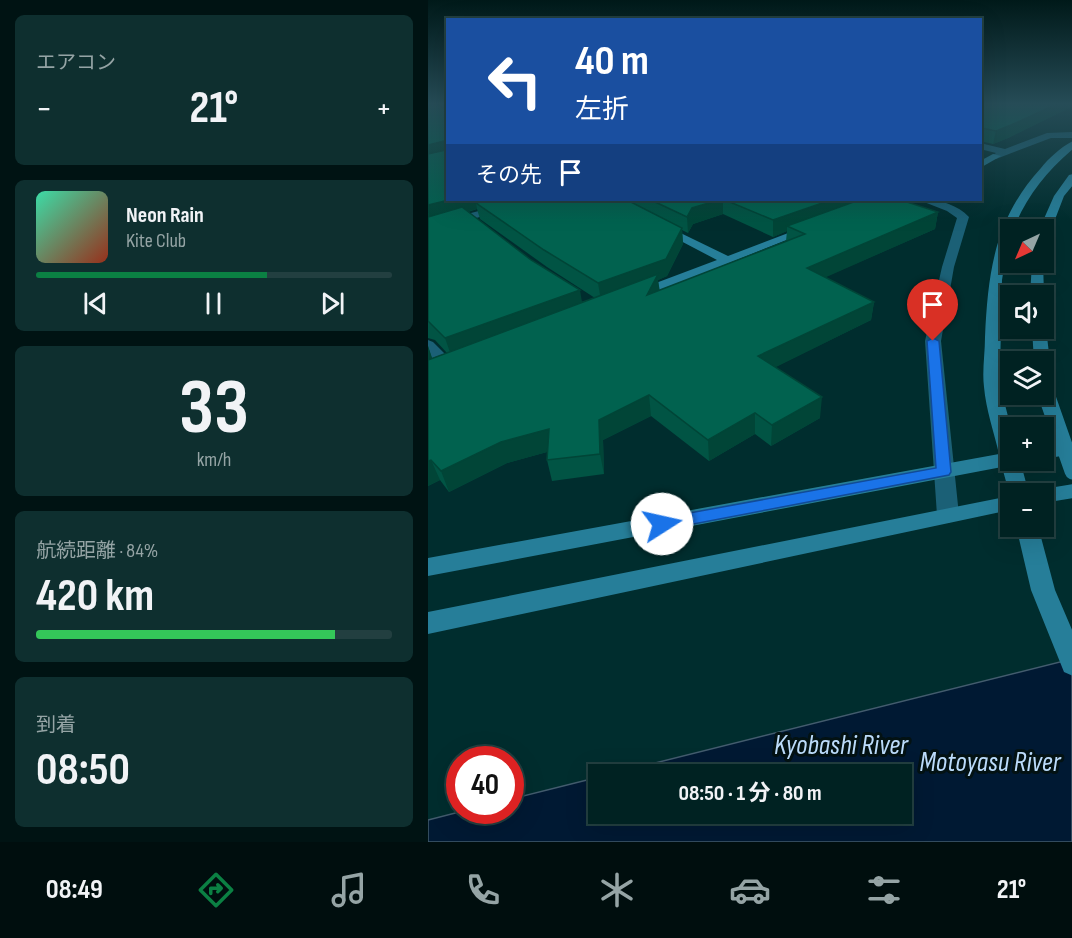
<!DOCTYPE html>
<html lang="ja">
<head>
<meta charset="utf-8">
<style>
  body { margin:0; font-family:"Sofia Sans Condensed","Noto Sans JP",sans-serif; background:#0e2f2f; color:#f1f3f6; height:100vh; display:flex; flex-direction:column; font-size:22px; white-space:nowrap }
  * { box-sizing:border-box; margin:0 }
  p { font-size:20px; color:#95a4a5 }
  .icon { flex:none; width:33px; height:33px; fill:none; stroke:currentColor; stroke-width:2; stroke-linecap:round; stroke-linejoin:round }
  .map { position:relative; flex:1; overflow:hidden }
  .drawer { display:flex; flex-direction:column; gap:15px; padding:15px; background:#001313; width:428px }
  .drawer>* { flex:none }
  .banner { position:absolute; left:18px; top:18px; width:536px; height:183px; border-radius:0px; box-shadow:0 6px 24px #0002,0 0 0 2px #223f40; background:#1a4fa0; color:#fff; overflow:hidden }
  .needle { width:39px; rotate:224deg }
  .tools { position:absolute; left:572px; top:219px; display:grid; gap:12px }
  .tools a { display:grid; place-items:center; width:54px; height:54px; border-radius:0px; background:#022; box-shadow:0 6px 24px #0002,0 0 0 2px #223f40; font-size:30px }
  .speed { position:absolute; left:18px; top:746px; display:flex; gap:12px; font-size:30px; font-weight:700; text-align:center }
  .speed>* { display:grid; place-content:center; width:78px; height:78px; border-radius:50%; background:#022; box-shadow:0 6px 24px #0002,0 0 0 2px #223f40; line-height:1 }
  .speed .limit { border:9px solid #d22; background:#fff; color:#111 }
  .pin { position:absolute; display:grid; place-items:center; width:51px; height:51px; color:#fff; margin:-62px -26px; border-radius:50% 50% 50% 0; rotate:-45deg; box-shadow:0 0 6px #0007 }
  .pin .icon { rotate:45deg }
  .me { position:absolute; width:66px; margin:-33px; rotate:80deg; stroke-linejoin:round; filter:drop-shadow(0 0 4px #0008) }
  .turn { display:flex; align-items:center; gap:21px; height:126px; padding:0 30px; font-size:27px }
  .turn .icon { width:78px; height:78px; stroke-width:2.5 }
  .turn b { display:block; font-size:42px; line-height:51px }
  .then { display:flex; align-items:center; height:57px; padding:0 30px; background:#0003; gap:12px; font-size:22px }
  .big { font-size:45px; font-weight:700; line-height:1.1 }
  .drawer .tile { flex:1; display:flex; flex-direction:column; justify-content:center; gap:9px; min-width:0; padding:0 21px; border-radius:9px; background:#0e2f2f }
  .drawer .dial { align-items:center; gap:0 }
  .dial b { font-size:78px; line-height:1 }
  .song { display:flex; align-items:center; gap:18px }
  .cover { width:72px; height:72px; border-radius:9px; background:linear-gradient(135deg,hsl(160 70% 55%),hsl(10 70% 35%)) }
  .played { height:6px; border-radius:3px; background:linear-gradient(90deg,#0b8043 65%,#223f40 65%) }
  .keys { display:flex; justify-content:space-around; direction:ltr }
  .heat { display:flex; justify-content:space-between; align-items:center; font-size:33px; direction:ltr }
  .charge { height:9px; border-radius:4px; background:linear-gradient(90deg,#34c759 84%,#223f40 0) }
  .trip { position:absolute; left:160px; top:764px; width:324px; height:60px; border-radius:0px; background:#022; box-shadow:0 6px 24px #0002,0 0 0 2px #223f40; font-weight:700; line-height:60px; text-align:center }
  .dock { display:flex; height:96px; justify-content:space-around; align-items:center; background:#000e0e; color:#95a4a5 }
  .dock .icon { width:42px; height:42px }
  .dock .current { color:#0b8043 }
  .dock b { font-size:27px; color:#f1f3f6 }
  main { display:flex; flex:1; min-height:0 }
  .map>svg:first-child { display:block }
</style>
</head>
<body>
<main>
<section class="drawer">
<div class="tile"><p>エアコン</p>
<div class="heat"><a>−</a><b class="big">21°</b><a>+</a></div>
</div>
<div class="tile">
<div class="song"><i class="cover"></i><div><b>Neon Rain</b><p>Kite Club</p></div></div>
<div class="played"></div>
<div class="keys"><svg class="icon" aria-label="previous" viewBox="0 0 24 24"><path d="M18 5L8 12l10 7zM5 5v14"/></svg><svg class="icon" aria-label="pause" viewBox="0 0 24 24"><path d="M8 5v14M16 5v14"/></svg><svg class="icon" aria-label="next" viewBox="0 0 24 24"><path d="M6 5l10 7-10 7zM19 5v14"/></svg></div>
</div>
<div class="tile dial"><b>33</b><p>km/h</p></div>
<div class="tile"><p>航続距離 · 84%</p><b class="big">420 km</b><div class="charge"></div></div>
<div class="tile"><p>到着</p><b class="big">08:50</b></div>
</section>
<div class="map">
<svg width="645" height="842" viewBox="0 0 645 842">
  <rect width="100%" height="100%" fill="#002d2e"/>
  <path fill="#001933" stroke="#435c6e" stroke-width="1.5" d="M644,659V842H0V820L39,810H82L83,799L171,777V813H474V774H183Z"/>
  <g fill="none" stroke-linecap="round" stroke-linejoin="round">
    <path fill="#1b6076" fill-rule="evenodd" d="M20,104V106L0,109V105Z
      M645,132V138H623L568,159L563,156L568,153L552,149V143L577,149L619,133Z
      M94,200H110L0,232V224Z
      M491,200C508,198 528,204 541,217L526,267L513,341L531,515L527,520L520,523L513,520L509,515L497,341L514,267L529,218L519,211Z
      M0,340L5,342L27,364L29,367L27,370H15L0,354Z"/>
    <path fill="#267e99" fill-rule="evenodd" d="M645,141V149C617,173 599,196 585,230H582L574,280L572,372L574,393L583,428L582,460H592L601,494H582V510L0,634V612L582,496L574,467L0,576V558L571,454C566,432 558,410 556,387C554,371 557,354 557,337C560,271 567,218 613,168C621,158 633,147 645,141Z
      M565,154L573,156L552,168V161Z
      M645,174V185L636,196L621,235L615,239V230H611L626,196L641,175Z
      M234,224L300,256L376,227L380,225L386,229L214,298H204L202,295L204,292L289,260L230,229L228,227Z
      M615,260L616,296H602L604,262H615Z
      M615,325L618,328L622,362L615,367V362H606L604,328H615Z
      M645,442V454L615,459V447Z
      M645,484V498L615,503V494H606L615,489Z
      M588,526H610L627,590L645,632V676L636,672L603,590Z"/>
    <path stroke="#267e99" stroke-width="17" d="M615,372L617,391L645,471"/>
  </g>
  <path fill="#015444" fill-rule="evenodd" d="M0,104L16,107L15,104H20V200H473L510,212L507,229L397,277L446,302L443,320L347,367L392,418L343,446L327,434L281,461L223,416L175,440L176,474L124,481L119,460V452L79,463L21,492L12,480L0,486V346L4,358L19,353L7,340L0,338ZM49,209L52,219L119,267L167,298L155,302L40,212ZM295,214L345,237L359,231L358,241L231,291L230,280L239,276L255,244L254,230L260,233L265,224Z
    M552,104H645V106L580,138L565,144L552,141Z"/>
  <path fill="#014537" d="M629,104H645V106L580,138L565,144L568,131Z
    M16,141L20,155L0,160V145Z
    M21,200H87L48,203L49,209L0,222V205Z
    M291,200H295V214L265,224L260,233L259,217L264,208Z
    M403,200H436L359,226V231L345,237V220Z
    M510,212L507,229L378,286L379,268Z
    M254,228L255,244L239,276L230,280L232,292L221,314L173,301L170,283Z
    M152,290L155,308L24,358L17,338Z
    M446,302L443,320L330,376V356Z
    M0,346L6,364L0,368Z
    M221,395L223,416L175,440L176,474L172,454L171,420Z
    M394,397L392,418L343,446L344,425Z
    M327,413V434L281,461L280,440Z
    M121,429L126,450L79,463L21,492L13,471L73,442Z
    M3,460L12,480L0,486V461Z"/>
  <path fill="#01624f" stroke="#014537" stroke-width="1.5" d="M0,104H8L17,108L18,104H20V200H21L0,205V154L18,150L19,143L16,141L0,145Z
    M552,104H629L583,125L568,131L553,128L552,136Z
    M62,200H199L254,228L238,259L170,283L116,250L48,203Z
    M223,200H291L264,208L259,217Z
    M297,200H403L345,220Z
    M431,200H473L510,212L379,268L446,302L330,356L394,397L344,425L327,413L280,440L221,395L171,420L172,454L119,460L121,429L73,442L13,471L3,460L0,461V360L230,274L219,295L377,234L359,226Z
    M34,207L103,260L152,290L17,338L0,321V217Z"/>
  <linearGradient id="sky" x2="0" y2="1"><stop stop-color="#001919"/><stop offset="0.47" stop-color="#264c57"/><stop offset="1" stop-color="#264c57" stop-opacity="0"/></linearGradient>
  <rect width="645" height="221" fill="url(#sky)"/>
  <path fill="#1a73e8" stroke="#114b97" stroke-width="1.5" d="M505,338L511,341L523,472L521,475L234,530L228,528L226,524L228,519L234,518L508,468L499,341Z"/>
  <g text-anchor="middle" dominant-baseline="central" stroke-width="6" stroke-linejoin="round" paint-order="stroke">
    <g font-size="28" font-style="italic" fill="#bbdbfa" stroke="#031213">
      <text x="413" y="745">Kyobashi River</text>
      <text x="562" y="762">Motoyasu River</text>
    </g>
  </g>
</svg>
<div class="tools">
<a><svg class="needle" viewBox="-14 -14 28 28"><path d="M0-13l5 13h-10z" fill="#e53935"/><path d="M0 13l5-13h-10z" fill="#95a4a5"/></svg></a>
<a><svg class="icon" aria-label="sound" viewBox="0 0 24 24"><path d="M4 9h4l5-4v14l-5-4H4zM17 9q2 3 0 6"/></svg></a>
<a><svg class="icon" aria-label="layers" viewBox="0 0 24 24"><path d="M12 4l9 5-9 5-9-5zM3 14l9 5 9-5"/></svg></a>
<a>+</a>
<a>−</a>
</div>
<div class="speed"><div class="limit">40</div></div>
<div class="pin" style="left:505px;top:341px;background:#d93025"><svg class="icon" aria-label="arrive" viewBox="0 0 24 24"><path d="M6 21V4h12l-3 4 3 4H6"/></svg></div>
<svg class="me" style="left:234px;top:524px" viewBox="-20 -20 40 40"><circle r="19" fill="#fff"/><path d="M0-13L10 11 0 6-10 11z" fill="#1a73e8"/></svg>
<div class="trip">08:50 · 1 分 · 80 m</div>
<div class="banner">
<div class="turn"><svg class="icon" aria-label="left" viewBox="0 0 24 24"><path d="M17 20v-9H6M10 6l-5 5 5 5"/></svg><div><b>40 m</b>左折</div></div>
<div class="then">その先<svg class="icon" aria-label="arrive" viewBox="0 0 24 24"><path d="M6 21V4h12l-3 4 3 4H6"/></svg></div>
</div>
</div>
</main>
<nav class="dock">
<b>08:49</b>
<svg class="icon current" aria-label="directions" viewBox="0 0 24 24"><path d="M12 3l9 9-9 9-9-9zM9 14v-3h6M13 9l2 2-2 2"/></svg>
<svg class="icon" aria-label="music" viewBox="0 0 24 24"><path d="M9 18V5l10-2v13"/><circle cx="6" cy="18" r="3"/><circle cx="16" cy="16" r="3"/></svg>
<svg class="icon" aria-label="phone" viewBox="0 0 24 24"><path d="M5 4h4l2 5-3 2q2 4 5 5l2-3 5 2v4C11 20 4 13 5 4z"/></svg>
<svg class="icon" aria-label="climate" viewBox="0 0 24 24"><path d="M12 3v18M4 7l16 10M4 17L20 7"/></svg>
<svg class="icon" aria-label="car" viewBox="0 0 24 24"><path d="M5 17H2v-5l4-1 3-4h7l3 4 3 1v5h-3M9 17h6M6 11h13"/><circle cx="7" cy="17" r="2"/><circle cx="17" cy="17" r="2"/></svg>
<svg class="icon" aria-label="filters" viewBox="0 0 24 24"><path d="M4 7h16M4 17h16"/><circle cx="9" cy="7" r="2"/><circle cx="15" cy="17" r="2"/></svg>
<b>21°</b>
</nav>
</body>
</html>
